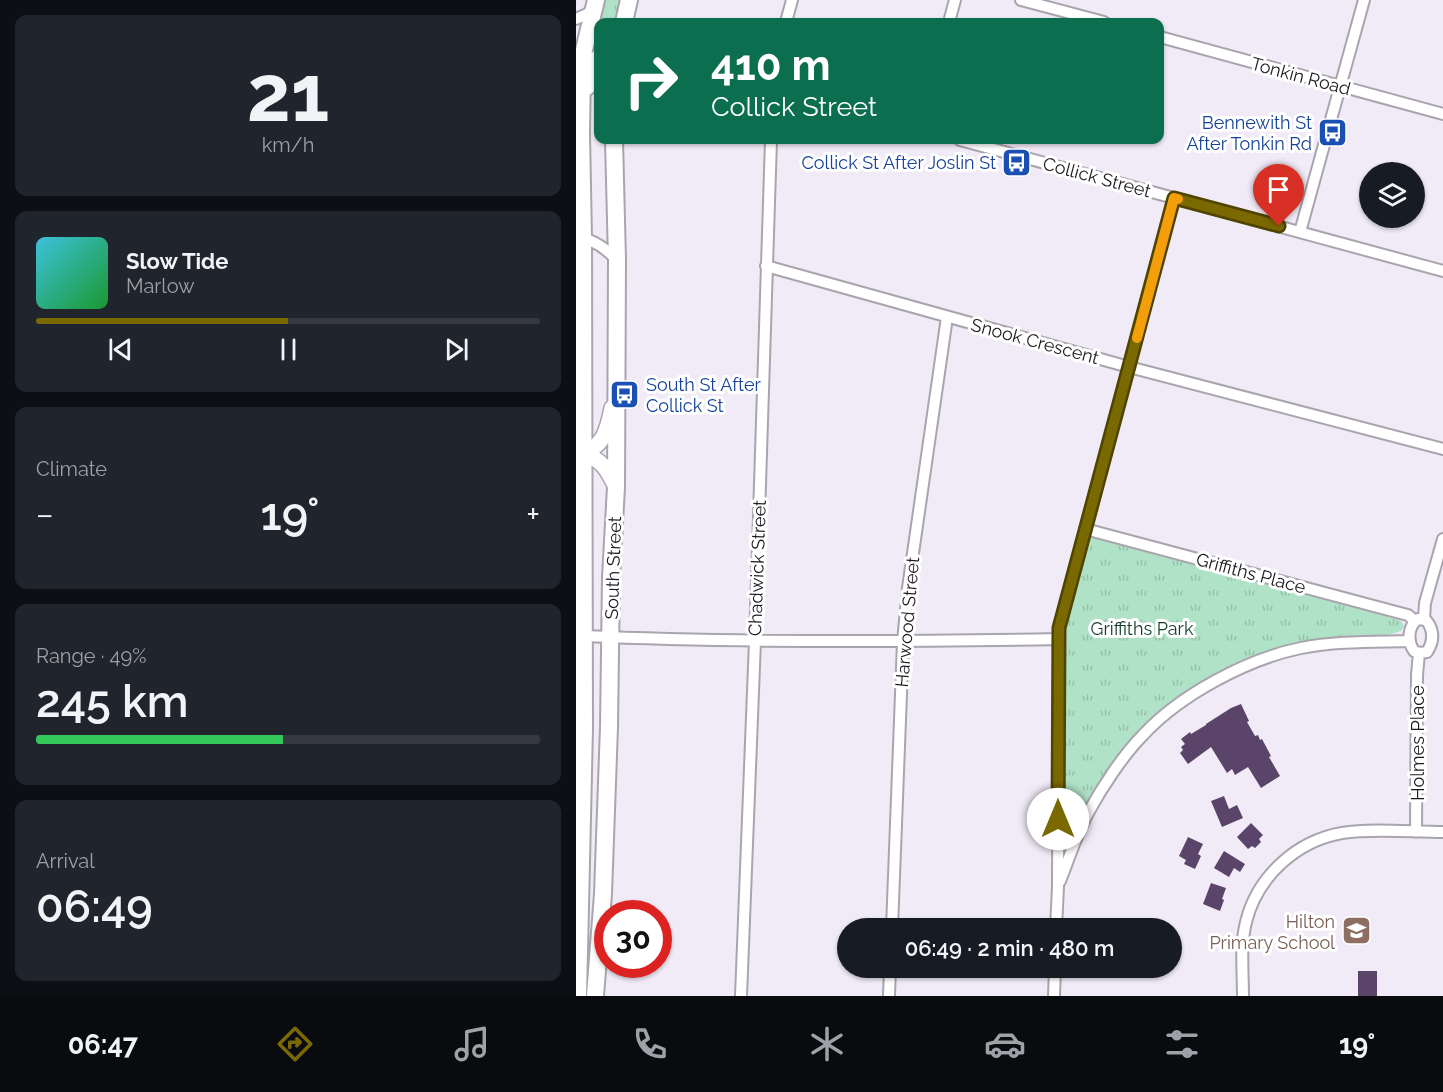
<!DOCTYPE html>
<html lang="en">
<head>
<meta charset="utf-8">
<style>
  body { margin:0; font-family:Raleway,sans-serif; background:#20242c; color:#f1f3f6; height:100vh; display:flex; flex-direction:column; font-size:22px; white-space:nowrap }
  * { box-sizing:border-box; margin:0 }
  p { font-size:20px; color:#9ea1a6 }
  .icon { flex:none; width:33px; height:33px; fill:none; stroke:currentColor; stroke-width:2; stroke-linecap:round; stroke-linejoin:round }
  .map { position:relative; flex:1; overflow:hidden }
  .sheet { display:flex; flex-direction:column; gap:15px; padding:15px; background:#0d0f14; width:576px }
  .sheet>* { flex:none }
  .hud { position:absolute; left:18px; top:18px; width:570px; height:126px; border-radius:12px; box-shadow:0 2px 4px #0004; background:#0b6e4f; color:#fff; overflow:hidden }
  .fabs { position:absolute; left:783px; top:162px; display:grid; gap:12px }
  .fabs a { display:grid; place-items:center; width:66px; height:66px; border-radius:50%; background:#171b24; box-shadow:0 2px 4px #0004; font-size:30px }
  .speed { position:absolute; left:18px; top:900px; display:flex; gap:12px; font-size:30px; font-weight:700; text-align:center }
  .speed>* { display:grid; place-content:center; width:78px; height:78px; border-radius:50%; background:#171b24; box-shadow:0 2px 4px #0004; line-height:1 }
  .speed .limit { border:9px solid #d22; background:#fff; color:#111 }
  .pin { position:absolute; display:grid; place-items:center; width:51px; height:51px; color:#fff; margin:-62px -26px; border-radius:50% 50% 50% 0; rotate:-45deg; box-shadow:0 0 6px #0007 }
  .pin .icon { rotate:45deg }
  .me { position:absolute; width:66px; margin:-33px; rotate:0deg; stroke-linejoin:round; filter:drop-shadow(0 0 4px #0008) }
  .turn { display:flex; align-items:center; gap:21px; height:126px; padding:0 18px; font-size:27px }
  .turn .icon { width:78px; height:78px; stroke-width:2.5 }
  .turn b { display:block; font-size:42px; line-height:51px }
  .big { font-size:45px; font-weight:600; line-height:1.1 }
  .sheet .card { flex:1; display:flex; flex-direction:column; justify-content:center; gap:9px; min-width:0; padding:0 21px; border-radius:12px; background:#20242c }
  .sheet .dial { align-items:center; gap:0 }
  .dial b { font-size:78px; line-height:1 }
  .song { display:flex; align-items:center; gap:18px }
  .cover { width:72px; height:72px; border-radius:9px; background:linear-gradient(135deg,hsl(190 70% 55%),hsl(130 70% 35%)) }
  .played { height:6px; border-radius:3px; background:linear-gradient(90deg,#7a6800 50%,#363941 50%) }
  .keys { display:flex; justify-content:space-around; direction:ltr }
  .heat { display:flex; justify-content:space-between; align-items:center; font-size:33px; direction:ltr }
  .charge { height:9px; border-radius:4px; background:linear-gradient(90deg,#34c759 49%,#363941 0) }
  .trip { position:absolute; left:261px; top:918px; width:345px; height:60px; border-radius:30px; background:#171b24; box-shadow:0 2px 4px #0004; font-weight:600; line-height:60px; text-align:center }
  .tab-bar { display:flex; height:96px; justify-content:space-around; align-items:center; background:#090b0e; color:#9ea1a6 }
  .tab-bar .icon { width:42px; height:42px }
  .tab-bar .on { color:#7a6800 }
  .tab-bar b { font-size:27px; color:#f1f3f6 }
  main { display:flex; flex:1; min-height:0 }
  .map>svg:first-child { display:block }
</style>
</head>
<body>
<main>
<section class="sheet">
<div class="card dial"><b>21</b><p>km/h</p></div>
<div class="card">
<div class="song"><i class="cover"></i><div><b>Slow Tide</b><p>Marlow</p></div></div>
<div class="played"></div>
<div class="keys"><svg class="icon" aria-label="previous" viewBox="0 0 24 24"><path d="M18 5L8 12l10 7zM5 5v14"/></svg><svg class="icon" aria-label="pause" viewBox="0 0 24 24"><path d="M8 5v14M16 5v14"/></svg><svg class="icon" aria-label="next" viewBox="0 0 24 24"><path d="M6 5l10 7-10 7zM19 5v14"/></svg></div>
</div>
<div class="card"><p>Climate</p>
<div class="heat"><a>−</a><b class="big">19°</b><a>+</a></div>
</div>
<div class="card"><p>Range · 49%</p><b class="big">245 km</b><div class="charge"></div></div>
<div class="card"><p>Arrival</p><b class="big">06:49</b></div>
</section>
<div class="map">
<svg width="867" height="996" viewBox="0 0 867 996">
  <defs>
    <pattern id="grass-tufts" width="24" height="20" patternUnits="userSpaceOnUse" patternTransform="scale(1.5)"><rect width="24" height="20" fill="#afe2c6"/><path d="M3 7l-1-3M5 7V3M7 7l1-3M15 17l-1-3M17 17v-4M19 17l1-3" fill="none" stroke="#96c1aa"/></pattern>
  </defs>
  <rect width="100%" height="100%" fill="#f1ebf7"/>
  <path fill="url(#grass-tufts)" d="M26,0H47L42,22H23L22,18Z
    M512,534L801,613L825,621L828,626L825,631L812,635L709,647L663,663L621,685L590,707L562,730L506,813L492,845L485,843L488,618Z"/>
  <path fill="#5b4469" d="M665,704L673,721L671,722L679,736L682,735L684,740L686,739L695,756L693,757L704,776L685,788L672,767L659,775L656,769L651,773L635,747L612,764L604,753L607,750L605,747L609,744L605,739L614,732L615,734L630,725V724L655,708Z
    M648,796L653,809L661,805L667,818L646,827L635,801Z
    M675,823L687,835L683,839L685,842L679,848L676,846L672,849L661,837Z
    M612,837L627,844L622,854L625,856L619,869L608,864L610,860L603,856Z
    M648,851L669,864L664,872L658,868L653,877L638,868Z
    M635,883L650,888L646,899L648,900L644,911L627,904Z
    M782,971H801V996H782Z"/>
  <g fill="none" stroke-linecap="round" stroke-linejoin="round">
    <defs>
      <path id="street" d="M445,0L528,22
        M0,19L11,14L17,9
        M210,22L216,0
        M373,22L379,0
        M584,37L867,114
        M384,140L867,271
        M724,232L788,0
        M3,238C19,240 30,249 41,260
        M190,266L553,367L867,449
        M509,529L824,613L832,615L839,621
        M842,619L850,620C858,630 858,641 851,652L843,653L838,651C831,641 832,626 842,619Z
        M848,619L849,603L867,539
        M7,636C165,643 323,642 482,639
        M840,832L841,675L843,653
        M484,881C493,859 500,835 512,813C525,789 547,755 567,735C604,695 671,659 725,648C760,641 798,642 834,641
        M316,928L327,642L332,588L371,317
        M480,928L482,887L483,628L598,198
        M165,996L179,641L195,140
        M313,996L314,968
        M478,996L479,968
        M667,996C667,972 664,946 670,922C681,877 720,841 766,833C797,828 835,832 867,832"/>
      <path id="secondary" d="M0,452C27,452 32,429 36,408
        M7,452C27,462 30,467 40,487"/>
      <path id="primary" d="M48,22L53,0
        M11,87L17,67L22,58
        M2,996L8,728L7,238L5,134L6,69L8,50L20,0
        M19,996L27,894L33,727L35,578L40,487L41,260L38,140"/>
    </defs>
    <use href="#street" stroke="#aaa4af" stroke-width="14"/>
    <use href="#secondary" stroke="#aaa4af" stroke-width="18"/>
    <use href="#primary" stroke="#aaa4af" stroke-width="20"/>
    <use href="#street" stroke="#fff" stroke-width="10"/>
    <use href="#secondary" stroke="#fff" stroke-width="15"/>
    <use href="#primary" stroke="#fff" stroke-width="16"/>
  </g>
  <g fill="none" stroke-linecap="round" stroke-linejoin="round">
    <defs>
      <path id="route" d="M482,819L483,628L598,198L703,226"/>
    </defs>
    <use href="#route" stroke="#4f4400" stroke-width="15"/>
    <use href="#route" stroke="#7a6800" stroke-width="10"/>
    <path stroke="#f59e0b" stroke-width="10" d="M561,338L598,198L602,199"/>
  </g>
  <defs>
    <symbol id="bus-square" viewBox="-11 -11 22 22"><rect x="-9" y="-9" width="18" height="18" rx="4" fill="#1a4fb4" stroke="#fff"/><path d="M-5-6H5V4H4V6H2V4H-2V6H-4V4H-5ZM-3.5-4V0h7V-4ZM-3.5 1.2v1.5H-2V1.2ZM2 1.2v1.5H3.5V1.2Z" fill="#fff"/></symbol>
    <symbol id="school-square" viewBox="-11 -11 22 22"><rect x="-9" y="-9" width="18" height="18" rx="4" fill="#8d6e63" stroke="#fff"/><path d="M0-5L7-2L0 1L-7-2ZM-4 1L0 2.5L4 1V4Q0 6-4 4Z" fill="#fff"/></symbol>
  </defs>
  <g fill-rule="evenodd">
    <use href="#bus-square" x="740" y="116" width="33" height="33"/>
    <use href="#bus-square" x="424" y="146" width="33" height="33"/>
    <use href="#bus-square" x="32" y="378" width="33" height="33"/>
    <use href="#school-square" x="764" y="914" width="33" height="33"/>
  </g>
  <g text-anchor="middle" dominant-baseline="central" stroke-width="6" stroke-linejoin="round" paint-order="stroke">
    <g font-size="18" fill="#1c1a1e" stroke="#fff">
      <text transform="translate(725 76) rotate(15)">Tonkin Road</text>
      <text transform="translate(521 177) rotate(15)">Collick Street</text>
      <text transform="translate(459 341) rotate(15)">Snook Crescent</text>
      <text transform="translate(37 568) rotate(-88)">South Street</text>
      <text transform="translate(181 568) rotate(-88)">Chadwick Street</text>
      <text transform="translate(675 573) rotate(15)">Griffiths Place</text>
      <text transform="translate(331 622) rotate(-85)">Harwood Street</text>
      <text transform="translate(841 743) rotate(-90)">Holmes Place</text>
    </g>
    <g font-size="18" fill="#164399" stroke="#fff" text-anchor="end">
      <text x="736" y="122">Bennewith St<tspan x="736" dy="21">After Tonkin Rd</tspan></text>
      <text x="420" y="162">Collick St After Joslin St</text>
      <text x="70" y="384" text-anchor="start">South St After<tspan x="70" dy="21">Collick St</tspan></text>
    </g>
    <g font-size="18" fill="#133c29" stroke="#fff">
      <text x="566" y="628">Griffiths Park</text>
    </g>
    <g font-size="18" fill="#785e54" stroke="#fff" text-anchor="end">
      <text x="759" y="921">Hilton<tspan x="759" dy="21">Primary School</tspan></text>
    </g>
  </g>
</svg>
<div class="fabs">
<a><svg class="icon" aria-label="layers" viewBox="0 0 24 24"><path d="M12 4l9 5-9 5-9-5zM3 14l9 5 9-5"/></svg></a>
</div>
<div class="speed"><div class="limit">30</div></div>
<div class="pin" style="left:703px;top:226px;background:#d93025"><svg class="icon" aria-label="arrive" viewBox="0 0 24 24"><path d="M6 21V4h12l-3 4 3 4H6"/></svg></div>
<svg class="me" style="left:482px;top:819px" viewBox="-20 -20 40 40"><circle r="19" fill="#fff"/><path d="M0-13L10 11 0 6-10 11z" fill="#7a6800"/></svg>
<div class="trip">06:49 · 2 min · 480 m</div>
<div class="hud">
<div class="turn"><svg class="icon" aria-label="right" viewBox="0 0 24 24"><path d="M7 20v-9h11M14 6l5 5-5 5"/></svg><div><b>410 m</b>Collick Street</div></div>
</div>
</div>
</main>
<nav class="tab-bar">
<b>06:47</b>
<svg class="icon on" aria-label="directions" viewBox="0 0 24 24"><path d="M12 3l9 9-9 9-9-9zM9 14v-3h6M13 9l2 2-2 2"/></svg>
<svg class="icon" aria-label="music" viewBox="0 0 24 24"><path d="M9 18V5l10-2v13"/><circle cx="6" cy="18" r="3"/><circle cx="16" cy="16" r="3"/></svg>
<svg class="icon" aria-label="phone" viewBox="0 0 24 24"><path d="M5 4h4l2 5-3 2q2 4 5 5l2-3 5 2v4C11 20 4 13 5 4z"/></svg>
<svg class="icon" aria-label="climate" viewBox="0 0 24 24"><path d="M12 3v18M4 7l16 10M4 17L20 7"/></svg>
<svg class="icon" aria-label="car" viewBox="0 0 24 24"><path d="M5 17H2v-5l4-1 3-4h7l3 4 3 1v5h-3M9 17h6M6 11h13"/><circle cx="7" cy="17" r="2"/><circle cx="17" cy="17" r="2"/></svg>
<svg class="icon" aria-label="filters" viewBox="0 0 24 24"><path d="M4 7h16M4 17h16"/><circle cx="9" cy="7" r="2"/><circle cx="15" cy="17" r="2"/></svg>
<b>19°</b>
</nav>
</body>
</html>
